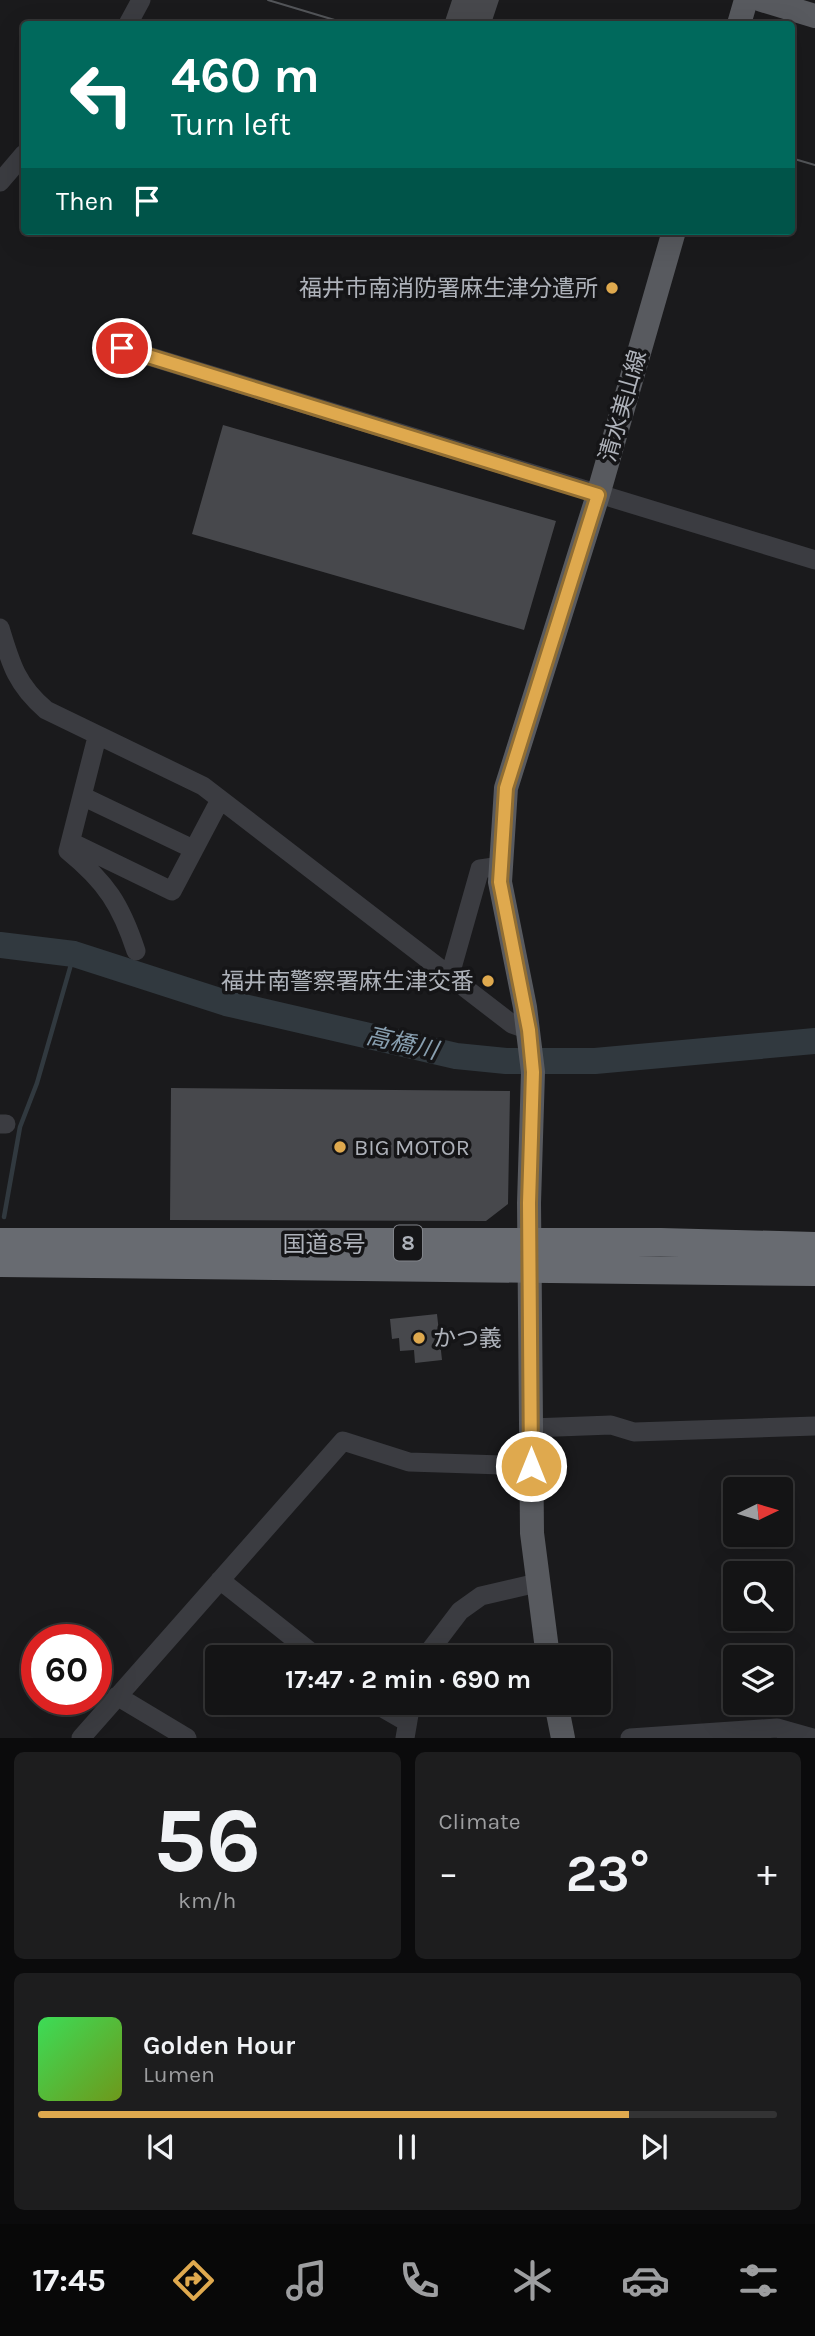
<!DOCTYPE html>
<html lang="en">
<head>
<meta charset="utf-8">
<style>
  body { margin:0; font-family:Karla,"Noto Sans JP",sans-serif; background:#1d1d1e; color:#f1f3f6; height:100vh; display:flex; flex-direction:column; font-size:26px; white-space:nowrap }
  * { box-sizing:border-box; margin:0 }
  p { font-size:23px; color:#9d9ea0 }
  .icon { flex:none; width:38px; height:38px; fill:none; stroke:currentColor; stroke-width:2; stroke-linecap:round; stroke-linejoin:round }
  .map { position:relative; height:1738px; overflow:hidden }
  .details { display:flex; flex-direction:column; gap:14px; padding:14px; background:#0b0b0c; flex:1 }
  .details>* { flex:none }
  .guide { position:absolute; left:21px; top:21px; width:774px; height:214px; border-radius:7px; box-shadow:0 7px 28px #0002,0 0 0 2px #333334; background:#00695c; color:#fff; overflow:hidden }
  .needle { width:46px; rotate:85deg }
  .buttons { position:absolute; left:723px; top:1477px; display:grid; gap:14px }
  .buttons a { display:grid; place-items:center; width:70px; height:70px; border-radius:7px; background:#141415; box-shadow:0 7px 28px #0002,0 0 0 2px #333334; font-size:35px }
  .speed { position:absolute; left:21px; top:1624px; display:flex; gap:14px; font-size:35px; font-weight:700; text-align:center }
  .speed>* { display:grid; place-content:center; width:91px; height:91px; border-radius:50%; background:#141415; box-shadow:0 7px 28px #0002,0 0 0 2px #333334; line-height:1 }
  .speed .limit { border:10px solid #d22; background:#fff; color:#111 }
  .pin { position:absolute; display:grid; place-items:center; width:60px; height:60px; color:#fff; margin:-30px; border:4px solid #fff; border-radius:50%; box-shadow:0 2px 7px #0007 }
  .me { position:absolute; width:77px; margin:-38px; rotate:0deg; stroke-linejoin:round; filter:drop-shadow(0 0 5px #0008) }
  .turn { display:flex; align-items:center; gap:24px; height:147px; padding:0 35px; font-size:32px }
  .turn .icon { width:91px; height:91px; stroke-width:2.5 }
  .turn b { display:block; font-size:49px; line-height:60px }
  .then { display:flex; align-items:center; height:66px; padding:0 35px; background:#0003; gap:14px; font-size:26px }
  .big { font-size:52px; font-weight:700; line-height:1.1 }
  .details .widget { flex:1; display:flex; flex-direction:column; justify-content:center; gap:10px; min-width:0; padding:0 24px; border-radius:10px; background:#1d1d1e }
  .details .dial { align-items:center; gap:0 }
  .dial b { font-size:91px; line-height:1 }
  .song { display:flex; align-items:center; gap:21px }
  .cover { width:84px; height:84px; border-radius:10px; background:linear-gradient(135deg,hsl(130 70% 55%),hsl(80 70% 35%)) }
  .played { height:7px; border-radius:4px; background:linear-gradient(90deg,#dfa94e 80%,#333334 80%) }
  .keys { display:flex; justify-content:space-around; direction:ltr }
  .heat { display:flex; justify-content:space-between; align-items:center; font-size:38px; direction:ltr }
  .details .tiles { flex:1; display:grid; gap:14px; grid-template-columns:1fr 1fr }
  .widget:last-child { grid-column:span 2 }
  .trip { position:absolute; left:205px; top:1645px; width:406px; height:70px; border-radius:7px; background:#141415; box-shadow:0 7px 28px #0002,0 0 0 2px #333334; font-weight:700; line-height:70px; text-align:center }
  .tab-bar { display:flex; height:112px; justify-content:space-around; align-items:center; background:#080808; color:#9d9ea0 }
  .tab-bar .icon { width:49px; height:49px }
  .tab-bar .on { color:#dfa94e }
  .tab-bar b { font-size:32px; color:#f1f3f6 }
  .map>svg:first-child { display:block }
</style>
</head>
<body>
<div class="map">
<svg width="815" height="1738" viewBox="0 0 815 1738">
  <rect width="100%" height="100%" fill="#1a1a1c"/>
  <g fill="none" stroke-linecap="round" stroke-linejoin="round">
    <path stroke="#31393f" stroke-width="4.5" d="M4,1217L20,1127L37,1083L74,954"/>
    <path stroke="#31393f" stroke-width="26" d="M0,945L74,954L226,1003L456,1056L506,1061H595L815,1041"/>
  </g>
  <path fill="#47484c" d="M452,0H499L491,24H444Z
    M223,425L556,521L524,630L192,534Z
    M171,1088L510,1091L508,1204L486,1221L170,1220Z
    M437,1314L442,1360L415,1363L414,1350L400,1351L399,1338L392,1339L390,1319Z"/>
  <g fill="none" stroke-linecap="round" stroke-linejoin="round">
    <path stroke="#3b3c41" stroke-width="19" d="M128,24L141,0
      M0,182L24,154
      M122,348L815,560
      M0,628C11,665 17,685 46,710L203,786L512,1024L529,1030
      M97,737L68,851C106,882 121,905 136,951
      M82,796L193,849
      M71,842L172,891L220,800
      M450,975L480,869L501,866
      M0,1124H6
      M531,1428L611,1425L634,1432L815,1426
      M220,1580L317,1657
      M425,1657L460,1611L481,1596L537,1583
      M117,1696L187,1738
      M374,1703L407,1722
      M81,1738L343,1441L409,1462L531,1466
      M405,1738L411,1703
      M630,1738L777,1728L813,1738"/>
    <path stroke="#585a5f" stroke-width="24" d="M762,0L815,16
      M739,24L746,0
      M548,1657L532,1533L529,1203L533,1072L525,1007L500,882L506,788L598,495L674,231
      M556,1703L563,1738"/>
    <path stroke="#686b71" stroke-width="28" d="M0,1242H661L815,1246
      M0,1263L815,1272"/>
    <path stroke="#535559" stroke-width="2" d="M268,0L348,24
      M791,158L815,165"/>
  </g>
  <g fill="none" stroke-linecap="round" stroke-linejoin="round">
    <defs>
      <path id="route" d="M122,348L598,495L506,788L500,882L529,1030L533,1072L529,1203L531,1466"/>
    </defs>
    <use href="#route" stroke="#916e33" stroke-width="18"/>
    <use href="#route" stroke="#dfa94e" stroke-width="12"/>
  </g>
  <g fill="#dfa94e" stroke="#151517" stroke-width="2.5">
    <circle cx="612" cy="288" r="7"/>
    <circle cx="488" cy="981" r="7"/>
    <circle cx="340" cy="1147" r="7"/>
    <circle cx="419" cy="1338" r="7"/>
  </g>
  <g text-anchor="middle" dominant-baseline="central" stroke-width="7" stroke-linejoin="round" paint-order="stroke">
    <rect fill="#151517" stroke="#808389" stroke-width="2" x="394" y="1225.5" width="28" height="35" rx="5"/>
    <g font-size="21" font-weight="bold" fill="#aeb2ba">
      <text x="408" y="1243">8</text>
    </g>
    <g font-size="23" fill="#aeb2ba" stroke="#151517" text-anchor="end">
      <text x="598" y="288">福井市南消防署麻生津分遣所</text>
      <text x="474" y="981">福井南警察署麻生津交番</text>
      <text x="354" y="1147" text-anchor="start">BIG MOTOR</text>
      <text x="433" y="1338" text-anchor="start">かつ義</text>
    </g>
    <g font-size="23" fill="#aeb2ba" stroke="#151517">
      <text transform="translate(623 406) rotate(-74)">清水美山線</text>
      <text x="324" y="1244">国道8号</text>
    </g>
    <g font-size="24" font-style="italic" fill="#89a0b1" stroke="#151517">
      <text transform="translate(402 1043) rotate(13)">高橋川</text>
    </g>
  </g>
</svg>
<div class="buttons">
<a><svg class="needle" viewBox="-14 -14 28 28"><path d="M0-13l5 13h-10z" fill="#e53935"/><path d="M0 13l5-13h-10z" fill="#9d9ea0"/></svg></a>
<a><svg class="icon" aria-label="search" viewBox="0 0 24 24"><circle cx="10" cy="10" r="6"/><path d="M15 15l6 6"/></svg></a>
<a><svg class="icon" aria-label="layers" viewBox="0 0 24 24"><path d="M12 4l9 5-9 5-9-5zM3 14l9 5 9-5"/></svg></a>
</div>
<div class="speed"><div class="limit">60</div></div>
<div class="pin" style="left:122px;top:348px;background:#d93025"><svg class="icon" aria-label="arrive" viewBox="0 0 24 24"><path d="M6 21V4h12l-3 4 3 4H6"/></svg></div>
<svg class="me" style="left:531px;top:1466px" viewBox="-20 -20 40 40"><circle r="17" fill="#dfa94e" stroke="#fff" stroke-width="3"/><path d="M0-11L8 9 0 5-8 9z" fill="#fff"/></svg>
<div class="trip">17:47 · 2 min · 690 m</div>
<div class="guide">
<div class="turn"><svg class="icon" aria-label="left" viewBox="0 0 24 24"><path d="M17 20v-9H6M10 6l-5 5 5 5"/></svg><div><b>460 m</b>Turn left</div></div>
<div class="then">Then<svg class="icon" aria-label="arrive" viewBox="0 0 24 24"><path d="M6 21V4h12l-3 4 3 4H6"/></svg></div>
</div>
</div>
<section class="details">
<div class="tiles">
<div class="widget dial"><b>56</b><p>km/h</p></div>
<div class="widget"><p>Climate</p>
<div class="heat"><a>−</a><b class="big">23°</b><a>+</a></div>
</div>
<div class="widget">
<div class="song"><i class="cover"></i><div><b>Golden Hour</b><p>Lumen</p></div></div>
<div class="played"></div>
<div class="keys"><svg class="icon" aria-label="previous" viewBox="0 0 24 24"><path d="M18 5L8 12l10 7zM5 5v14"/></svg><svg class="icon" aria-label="pause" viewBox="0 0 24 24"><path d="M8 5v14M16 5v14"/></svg><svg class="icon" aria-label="next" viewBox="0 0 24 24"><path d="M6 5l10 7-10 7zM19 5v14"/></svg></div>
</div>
</div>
</section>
<nav class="tab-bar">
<b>17:45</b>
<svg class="icon on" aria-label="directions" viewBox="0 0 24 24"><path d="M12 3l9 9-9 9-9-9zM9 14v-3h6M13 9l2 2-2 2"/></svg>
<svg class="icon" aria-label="music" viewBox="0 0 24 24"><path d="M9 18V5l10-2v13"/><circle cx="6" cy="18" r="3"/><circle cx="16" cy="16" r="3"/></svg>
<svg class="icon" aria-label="phone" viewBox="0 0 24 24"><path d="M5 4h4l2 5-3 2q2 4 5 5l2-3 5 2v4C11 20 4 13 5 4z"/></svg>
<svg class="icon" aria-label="climate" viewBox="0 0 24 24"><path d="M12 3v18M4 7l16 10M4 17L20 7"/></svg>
<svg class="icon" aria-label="car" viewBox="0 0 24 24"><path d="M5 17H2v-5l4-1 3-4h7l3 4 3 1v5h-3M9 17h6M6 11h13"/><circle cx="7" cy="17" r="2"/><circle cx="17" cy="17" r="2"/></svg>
<svg class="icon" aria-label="filters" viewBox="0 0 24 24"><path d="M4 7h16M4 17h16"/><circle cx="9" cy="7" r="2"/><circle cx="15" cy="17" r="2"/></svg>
</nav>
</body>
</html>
